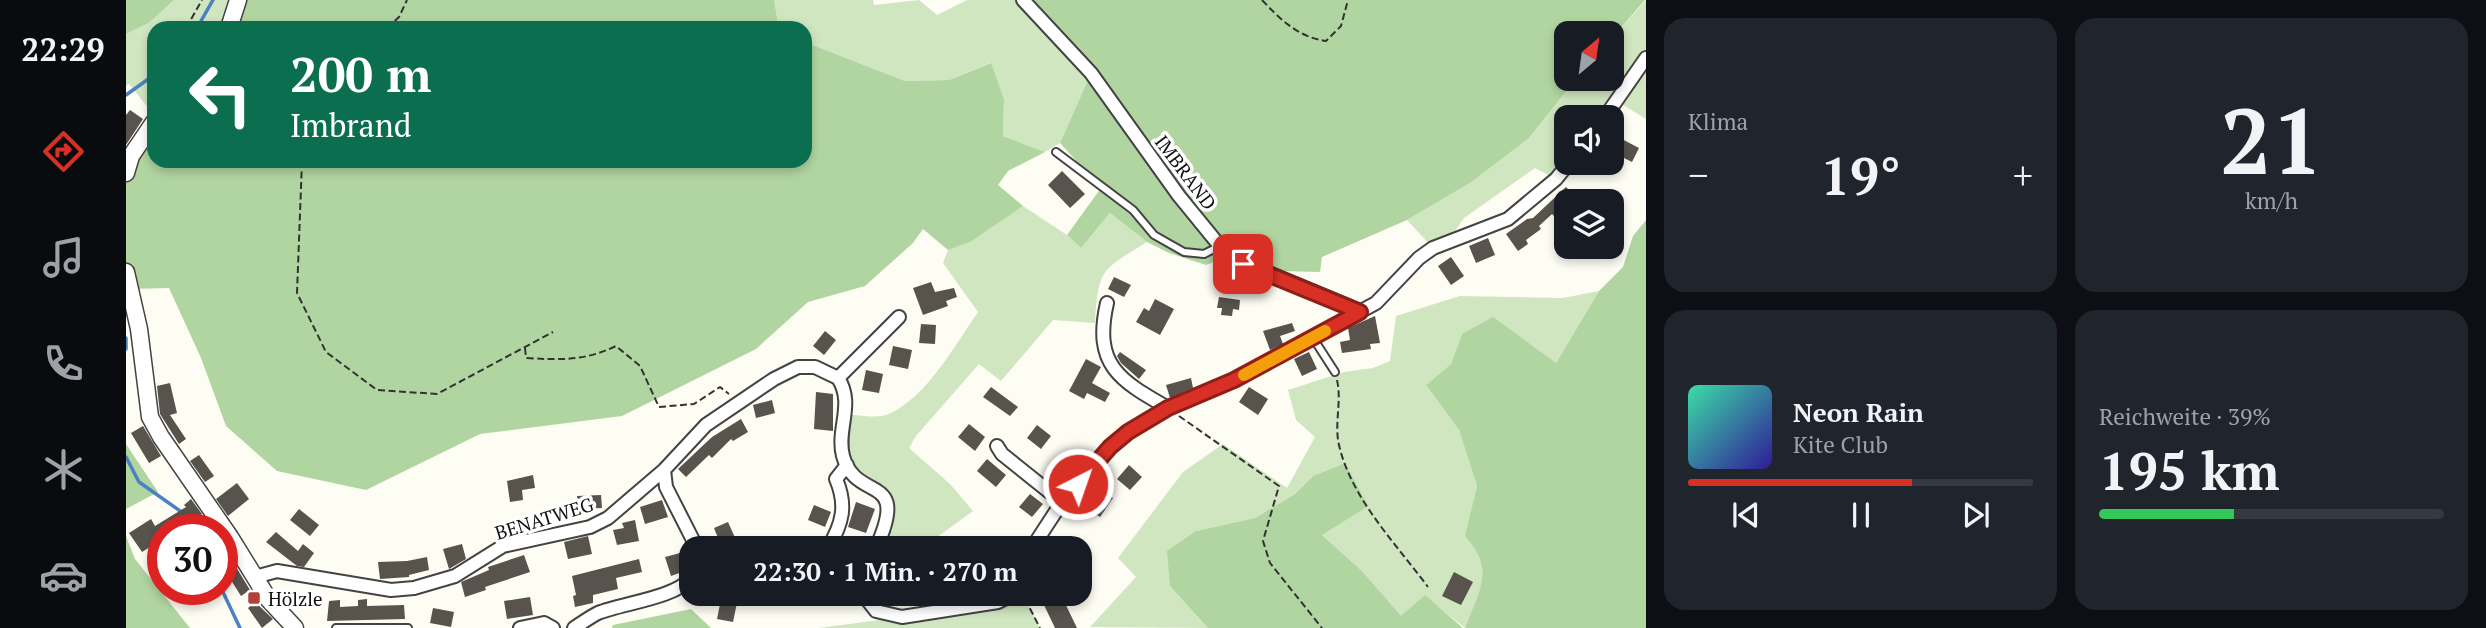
<!DOCTYPE html>
<html lang="de">
<head>
<meta charset="utf-8">
<style>
  body { margin:0; font-family:"PT Serif",serif; background:#20242c; color:#f1f3f6; height:100vh; display:flex; flex-direction:column; font-size:26px; white-space:nowrap }
  * { box-sizing:border-box; margin:0 }
  p { font-size:23px; color:#9ea1a6 }
  .icon { flex:none; width:38px; height:38px; fill:none; stroke:currentColor; stroke-width:2; stroke-linecap:round; stroke-linejoin:round }
  .map { position:relative; flex:1; overflow:hidden }
  .details { display:flex; flex-direction:column; gap:18px; padding:18px; background:#0d0f14; width:840px }
  .details>* { flex:none }
  .hud { position:absolute; left:21px; top:21px; width:665px; height:147px; border-radius:21px; box-shadow:0 4px 10px #0003; background:#0b6e4f; color:#fff; overflow:hidden }
  .needle { width:46px; rotate:29deg }
  .fabs { position:absolute; left:1428px; top:21px; display:grid; gap:14px }
  .fabs a { display:grid; place-items:center; width:70px; height:70px; border-radius:14px; background:#171b24; box-shadow:0 4px 10px #0003; font-size:35px }
  .speed { position:absolute; left:21px; top:514px; display:flex; gap:14px; font-size:35px; font-weight:700; text-align:center }
  .speed>* { display:grid; place-content:center; width:91px; height:91px; border-radius:50%; background:#171b24; box-shadow:0 4px 10px #0003; line-height:1 }
  .speed .limit { border:10px solid #d22; background:#fff; color:#111 }
  .pin { position:absolute; display:grid; place-items:center; width:60px; height:60px; color:#fff; margin:-30px; border-radius:14px; box-shadow:0 4px 10px #0006 }
  .me { position:absolute; width:77px; margin:-38px; rotate:41deg; stroke-linejoin:round; filter:drop-shadow(0 0 5px #0008) }
  .turn { display:flex; align-items:center; gap:24px; height:147px; padding:0 28px; font-size:32px }
  .turn .icon { width:91px; height:91px; stroke-width:2.5 }
  .turn b { display:block; font-size:49px; line-height:60px }
  .big { font-size:52px; font-weight:800; line-height:1.1 }
  .details .tile { flex:1; display:flex; flex-direction:column; justify-content:center; gap:10px; min-width:0; padding:0 24px; border-radius:21px; background:#20242c }
  .details .dial { align-items:center; gap:0 }
  .dial b { font-size:91px; line-height:1 }
  .song { display:flex; align-items:center; gap:21px }
  .cover { width:84px; height:84px; border-radius:10px; background:linear-gradient(135deg,hsl(160 70% 55%),hsl(250 70% 35%)) }
  .played { height:7px; border-radius:4px; background:linear-gradient(90deg,#d93025 65%,#363941 65%) }
  .keys { display:flex; justify-content:space-around; direction:ltr }
  .heat { display:flex; justify-content:space-between; align-items:center; font-size:38px; direction:ltr }
  .charge { height:10px; border-radius:5px; background:linear-gradient(90deg,#34c759 39%,#363941 0) }
  .details .tiles { flex:1; display:grid; gap:18px; grid-template-columns:repeat(2,1fr) }
  .trip { position:absolute; left:553px; top:536px; width:413px; height:70px; border-radius:21px; background:#171b24; box-shadow:0 4px 10px #0003; font-weight:800; line-height:70px; text-align:center }
  main { display:flex; flex:1; min-height:0 }
  .tabs { display:flex; flex-direction:column; width:126px; justify-content:space-around; align-items:center; background:#090b0e; color:#9ea1a6 }
  .tabs .icon { width:49px; height:49px }
  .tabs .current { color:#d93025 }
  .tabs b { font-size:32px; color:#f1f3f6 }
  .map>svg:first-child { display:block }
</style>
</head>
<body>
<main>
<nav class="tabs">
<b>22:29</b>
<svg class="icon current" aria-label="directions" viewBox="0 0 24 24"><path d="M12 3l9 9-9 9-9-9zM9 14v-3h6M13 9l2 2-2 2"/></svg>
<svg class="icon" aria-label="music" viewBox="0 0 24 24"><path d="M9 18V5l10-2v13"/><circle cx="6" cy="18" r="3"/><circle cx="16" cy="16" r="3"/></svg>
<svg class="icon" aria-label="phone" viewBox="0 0 24 24"><path d="M5 4h4l2 5-3 2q2 4 5 5l2-3 5 2v4C11 20 4 13 5 4z"/></svg>
<svg class="icon" aria-label="climate" viewBox="0 0 24 24"><path d="M12 3v18M4 7l16 10M4 17L20 7"/></svg>
<svg class="icon" aria-label="car" viewBox="0 0 24 24"><path d="M5 17H2v-5l4-1 3-4h7l3 4 3 1v5h-3M9 17h6M6 11h13"/><circle cx="7" cy="17" r="2"/><circle cx="17" cy="17" r="2"/></svg>
</nav>
<div class="map">
<svg width="1520" height="628" viewBox="0 0 1520 628">
  <rect width="100%" height="100%" fill="#fefdf4"/>
  <path fill="#cfe6c0" d="M48,0H112L103,28H28V115L3,84L0,86V34L23,23Z
    M648,0H747L748,5L793,0L811,15L841,0H897L965,73L934,143L919,152L877,136L878,99L864,63L823,80L779,81L679,42V28H653Z
    M1520,0V119L1491,101L1479,117H1440V163L1430,179L1409,168L1338,218L1323,240L1307,248L1281,220L1344,183L1402,139L1450,79H1486V38Z
    M897,206L941,235L955,248L984,213L1021,242C976,270 972,268 969,323L927,320L875,381L853,364L790,436L783,448L824,484L847,511L796,548H750L763,508L721,465L719,414C731,415 752,419 763,414C801,397 829,345 852,312L817,263L822,250L843,242Z
    M1473,291L1430,363L1336,334L1325,364L1300,385L1333,430L1351,486L1340,536C1370,570 1353,590 1339,628L1299,596L1275,617L1236,571L1195,534L1229,485L1219,463L1187,476L1169,494L1129,518L1070,531L1044,586L1082,628L964,627L1010,577L992,558L1057,472L1097,444L1161,488L1189,437L1170,420L1162,390L1218,372L1247,368L1264,361L1270,316L1334,296L1437,298Z
    M893,593L900,600L914,628H693L776,617Z"/>
  <path fill="#b1d5a1" d="M0,0H48L23,23L0,34Z
    M112,0H648L653,28H103Z
    M897,0H1519L1486,38V33H1440V79H1450L1402,139L1344,183L1281,220L1196,257L1194,272L1152,271L1102,256L1080,265L1043,253L1021,242L984,213L955,248L941,235L975,188L934,143L965,73Z
    M679,42L779,81L823,80L865,63L878,99L877,136L919,152L882,171L872,185L897,206L844,242L822,250L797,229L787,243L739,286L682,302L630,349L496,416L354,434L240,490L151,471L100,426L75,358L43,288L4,289L0,272V173L28,122V161H679Z
    M1520,220V628H1339C1353,590 1370,570 1339,536L1351,486L1333,430L1300,385L1325,364L1336,334L1367,317L1430,363L1473,291L1497,267L1507,236Z
    M0,444L32,492L0,509Z
    M1219,463L1242,506L1196,535L1236,571L1275,616L1299,595L1337,628H1082L1044,586L1041,551L1070,531L1129,518L1169,494L1187,476Z
    M0,536L9,559L64,628H0Z
    M565,609L585,628H486L487,625Z"/>
  <g fill="none" stroke-linecap="round" stroke-linejoin="round">
    <path stroke="#4c81c1" stroke-width="3.5" d="M71,28L87,0
      M0,95L28,75
      M0,338V349
      M0,457L13,482L57,513
      M66,519L78,527
      M96,590L114,628"/>
  </g>
  <path fill="#58534d" d="M4,110L17,119L0,145V115Z
    M1492,137L1513,148L1506,162L1486,152Z
    M936,171L959,194L944,208L922,185Z
    M1440,187L1448,195L1440,201V211L1431,219L1426,214L1413,226L1415,229L1400,240L1402,244L1392,251L1380,234L1401,219L1407,218Z
    M1362,238L1369,255L1350,263L1343,246Z
    M1325,257L1338,276L1325,285L1312,266Z
    M988,277L1005,285L998,297L982,289Z
    M805,282L809,292L828,288L831,297L820,301L822,306L797,315L787,288Z
    M1093,297L1114,300L1113,310L1107,309L1106,316L1095,315L1096,308H1091Z
    M1029,299L1048,309L1034,335L1010,322L1018,308L1023,311Z
    M1249,316L1254,343L1244,344L1245,349L1216,353L1214,342L1224,340L1222,328Z
    M1166,323L1169,331L1154,336L1157,344L1144,350L1137,331Z
    M795,324L810,325L809,344L793,343Z
    M699,331L710,340L698,355L687,346Z
    M767,346L786,350L782,369L763,365Z
    M994,352L1020,370L1013,379L995,363L991,356Z
    M1183,352L1191,369L1176,376L1168,359Z
    M960,359L975,367L966,383L984,393L979,402L961,393L958,399L943,391Z
    M740,370L757,374L753,393L736,390Z
    M1065,378L1067,388L1044,398L1040,385Z
    M44,383L51,413L44,415L60,439L53,444L34,414L31,386Z
    M865,387L892,407L884,416L857,397Z
    M1123,387L1142,399L1132,415L1113,402Z
    M690,392L707,394V431L688,429Z
    M646,400L649,413L630,418L627,405Z
    M615,419L622,432L607,441L605,439L586,458L583,455L560,477L552,469L586,437Z
    M843,424L859,437L849,451L832,437Z
    M911,425L925,436L915,449L901,438Z
    M17,426L35,456L23,463L5,433Z
    M73,455L88,476L79,482L64,461Z
    M861,459L880,475L870,487L851,471Z
    M1003,465L1016,477L1004,490L991,479Z
    M407,475L409,488L396,490L397,500L384,502L381,481Z
    M111,483L123,499L102,516L90,499Z
    M974,489L987,498L974,517L961,508Z
    M904,494L917,504L906,517L893,507Z
    M475,495L476,508L452,509L451,496Z
    M65,499L76,514L61,526L64,530H37V567L24,547L16,552L3,533L25,519L29,526L60,507L58,505Z
    M536,500L542,517L519,524L514,507Z
    M730,502L749,509L740,533L722,527Z
    M688,505L705,512L699,527L682,520Z
    M173,509L193,525L184,536L164,520Z
    M509,520L513,541L491,545L487,530L498,528L496,523Z
    M602,522L611,542L596,548L588,528Z
    M150,532L172,551L177,544L188,553L178,567L171,566L140,542Z
    M462,536L466,554L442,559L438,542Z
    M96,544L124,590L115,596L96,566Z
    M336,544L340,559L323,569L317,549Z
    M554,553L559,571L545,576L539,557Z
    M398,555L404,572L359,587L360,590L339,597L335,582L363,570L362,567Z
    M301,557L303,570L283,575V577L254,579L252,562L281,561Z
    M513,559L516,572L490,578L492,589L467,595V603L449,607L447,596L450,595L446,576Z
    M1328,572L1347,582L1335,605L1316,596Z
    M596,594L612,598L607,622L591,619Z
    M404,597L407,615L381,619L378,601Z
    M936,597L951,628H929L918,605Z
    M241,599V606L278,605L279,619L201,621L203,601L214,600V607L232,606V600Z
    M129,602L147,619L136,628L122,608Z
    M307,608L328,612L325,627L304,623Z"/>
  <g fill="none" stroke-linecap="round" stroke-linejoin="round">
    <defs>
      <path id="service" d="M930,152L1007,210L1028,235L1058,252L1078,254L1092,247
        M1187,338L1209,372
        M210,628H282"/>
      <path id="minor" d="M897,0L965,73L1053,196L1102,256L1234,311
        M1479,117L1520,58
        M981,303C967,365 993,380 1042,408
        M712,378C729,404 710,429 717,456C730,504 785,471 750,548
        M871,446L876,454L936,502
        M538,470L540,487L571,548
        M702,548C717,523 721,505 710,479L721,465
        M906,548L936,502L983,448L1002,432L1042,408L1108,380L1250,303L1293,258L1307,248L1382,219L1430,179L1443,163
        M129,577L151,571L265,590L288,588L329,576L377,546L464,527L482,518L538,470L580,425L648,379L672,367H689L712,378L773,317
        M736,593L750,611L776,617L872,602L890,593
        M394,628L418,623L427,628
        M448,628C456,623 464,617 472,613C497,603 549,598 565,578"/>
      <path id="tertiary" d="M103,28L112,0
        M0,173L5,156L28,122
        M0,272L13,329L24,417L35,437L104,537L143,600L169,628"/>
    </defs>
    <use href="#service" stroke="#434343" stroke-width="10"/>
    <use href="#minor" stroke="#434343" stroke-width="16"/>
    <use href="#tertiary" stroke="#434343" stroke-width="19"/>
    <path stroke="#323232" stroke-width="2" stroke-dasharray="7 3.5" stroke-linecap="butt" d="M1136,0C1155,20 1172,37 1200,41L1215,26L1222,0
      M60,28L76,0
      M261,28L273,17L281,0
      M176,161L171,293L200,352L251,390L311,394L427,332
      M399,348L400,358C434,360 459,361 490,346L514,366L533,407L568,404L594,387L603,394
      M1211,380C1216,401 1208,424 1213,445C1225,498 1270,544 1302,587
      M1053,416L1153,486L1137,541L1144,563L1196,628
      M899,599L914,628"/>
    <use href="#service" stroke="#fff" stroke-width="6"/>
    <use href="#minor" stroke="#fff" stroke-width="12"/>
    <use href="#tertiary" stroke="#fff" stroke-width="16"/>
  </g>
  <g fill="none" stroke-linecap="round" stroke-linejoin="round">
    <defs>
      <path id="route" d="M952,484L984,447L1002,432L1042,408L1108,380L1234,312L1117,264"/>
    </defs>
    <use href="#route" stroke="#8d1f18" stroke-width="18"/>
    <use href="#route" stroke="#d93025" stroke-width="12"/>
    <path stroke="#f59e0b" stroke-width="12" d="M1118,375L1199,331"/>
  </g>
  <rect fill="#b44135" stroke="#fff" stroke-width="2.5" x="121" y="591" width="14" height="14" rx="3.5"/>
  <g text-anchor="middle" dominant-baseline="central" stroke-width="7" stroke-linejoin="round" paint-order="stroke">
    <g font-size="19" fill="#101010" stroke="#fff">
      <text transform="translate(1060 172) rotate(53)">IMBRAND</text>
      <text transform="translate(418 518) rotate(-17)">BENATWEG</text>
    </g>
    <g font-size="19" fill="#101010" stroke="#fff" text-anchor="start">
      <text x="142" y="598">Hölzle</text>
    </g>
  </g>
</svg>
<div class="fabs">
<a><svg class="needle" viewBox="-14 -14 28 28"><path d="M0-13l5 13h-10z" fill="#e53935"/><path d="M0 13l5-13h-10z" fill="#9ea1a6"/></svg></a>
<a><svg class="icon" aria-label="sound" viewBox="0 0 24 24"><path d="M4 9h4l5-4v14l-5-4H4zM17 9q2 3 0 6"/></svg></a>
<a><svg class="icon" aria-label="layers" viewBox="0 0 24 24"><path d="M12 4l9 5-9 5-9-5zM3 14l9 5 9-5"/></svg></a>
</div>
<div class="speed"><div class="limit">30</div></div>
<div class="pin" style="left:1117px;top:264px;background:#d93025"><svg class="icon" aria-label="arrive" viewBox="0 0 24 24"><path d="M6 21V4h12l-3 4 3 4H6"/></svg></div>
<svg class="me" style="left:952px;top:484px" viewBox="-20 -20 40 40"><circle r="17" fill="#d93025" stroke="#fff" stroke-width="3"/><path d="M0-11L8 9 0 5-8 9z" fill="#fff"/></svg>
<div class="trip">22:30 · 1 Min. · 270 m</div>
<div class="hud">
<div class="turn"><svg class="icon" aria-label="left" viewBox="0 0 24 24"><path d="M17 20v-9H6M10 6l-5 5 5 5"/></svg><div><b>200 m</b>Imbrand</div></div>
</div>
</div>
<section class="details">
<div class="tiles">
<div class="tile"><p>Klima</p>
<div class="heat"><a>−</a><b class="big">19°</b><a>+</a></div>
</div>
<div class="tile dial"><b>21</b><p>km/h</p></div>
<div class="tile">
<div class="song"><i class="cover"></i><div><b>Neon Rain</b><p>Kite Club</p></div></div>
<div class="played"></div>
<div class="keys"><svg class="icon" aria-label="previous" viewBox="0 0 24 24"><path d="M18 5L8 12l10 7zM5 5v14"/></svg><svg class="icon" aria-label="pause" viewBox="0 0 24 24"><path d="M8 5v14M16 5v14"/></svg><svg class="icon" aria-label="next" viewBox="0 0 24 24"><path d="M6 5l10 7-10 7zM19 5v14"/></svg></div>
</div>
<div class="tile"><p>Reichweite · 39%</p><b class="big">195 km</b><div class="charge"></div></div>
</div>
</section>
</main>
</body>
</html>
